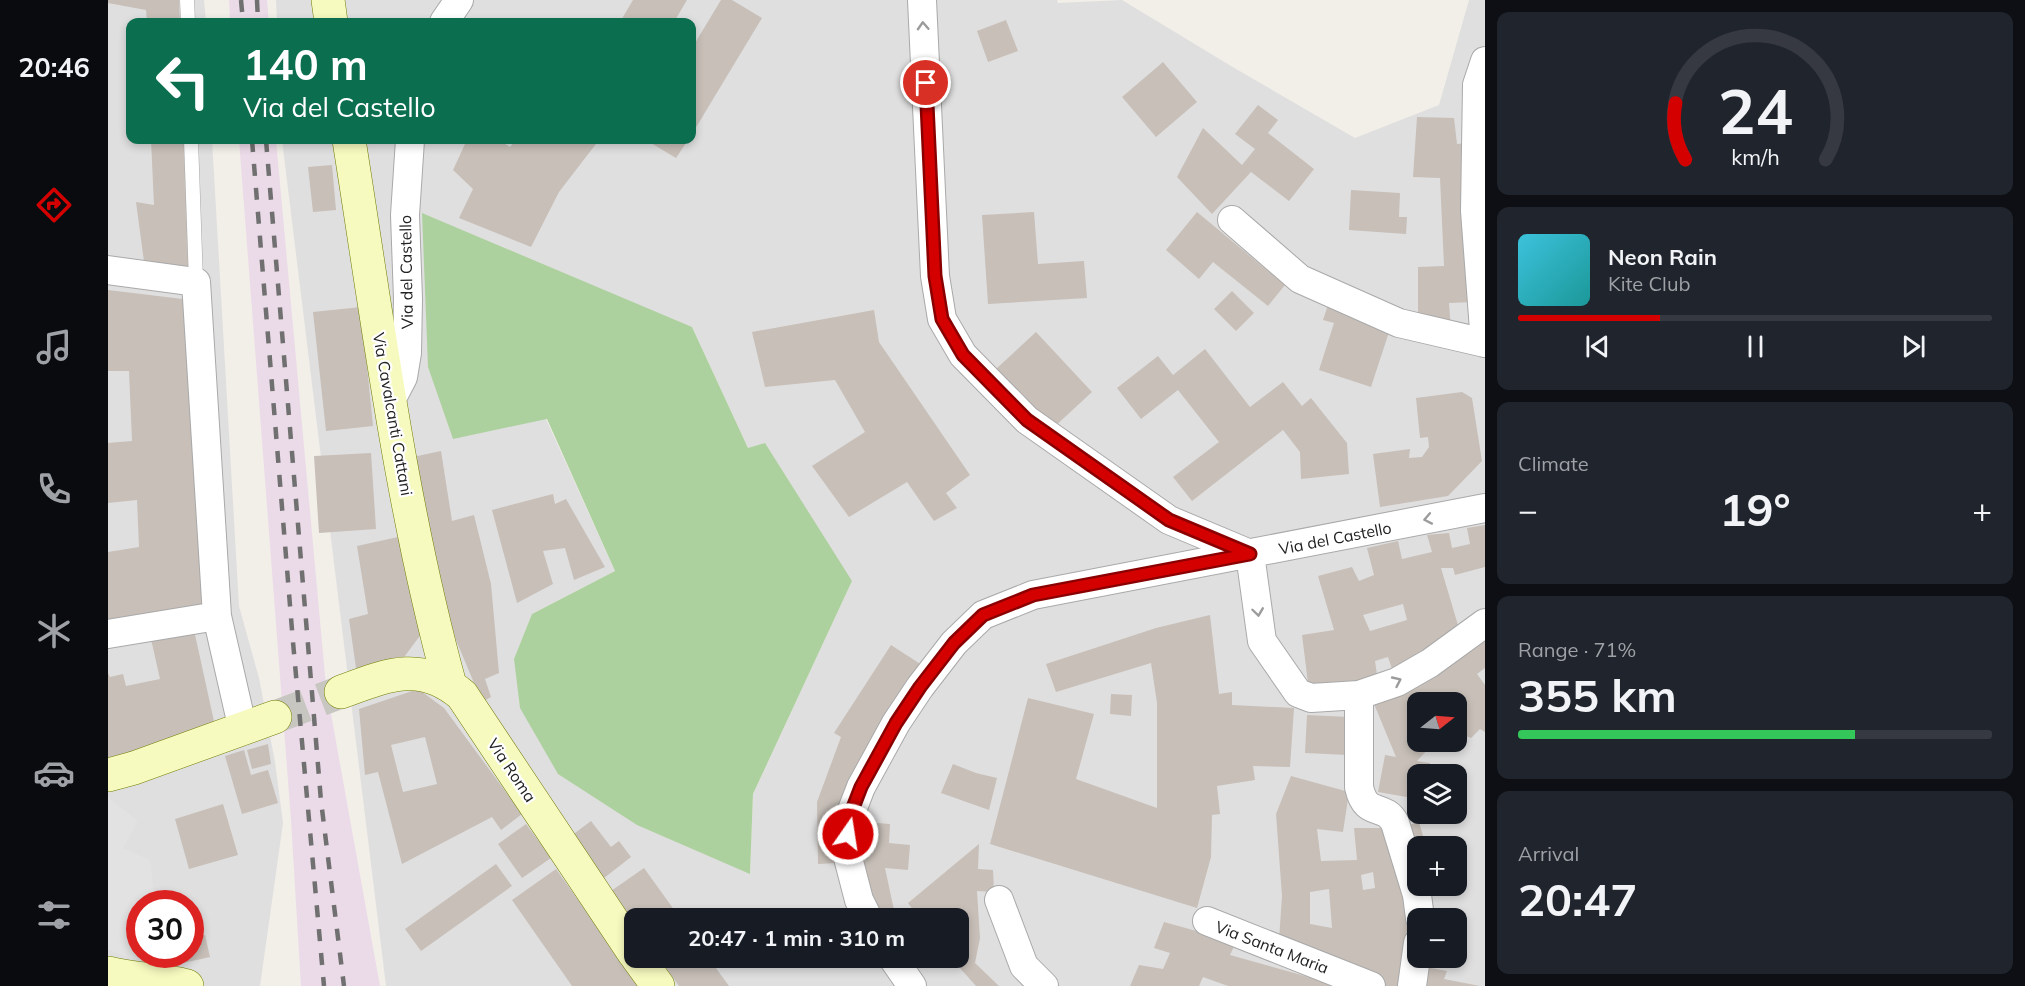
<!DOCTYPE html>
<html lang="en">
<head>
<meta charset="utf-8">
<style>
  body { margin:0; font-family:Mulish,sans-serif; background:#20242c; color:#f1f3f6; height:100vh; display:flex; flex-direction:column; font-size:22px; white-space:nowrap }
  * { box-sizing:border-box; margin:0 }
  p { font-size:20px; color:#9ea1a6 }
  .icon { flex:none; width:33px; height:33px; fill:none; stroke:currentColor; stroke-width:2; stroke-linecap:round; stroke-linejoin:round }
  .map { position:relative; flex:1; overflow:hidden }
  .side { display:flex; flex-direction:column; gap:12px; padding:12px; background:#0d0f14; width:540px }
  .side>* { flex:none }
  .hud { position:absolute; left:18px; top:18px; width:570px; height:126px; border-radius:12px; box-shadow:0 3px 9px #0003; background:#0b6e4f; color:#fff; overflow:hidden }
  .needle { width:39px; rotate:73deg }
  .tools { position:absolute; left:1299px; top:692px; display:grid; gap:12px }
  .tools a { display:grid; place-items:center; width:60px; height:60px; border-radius:12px; background:#171b24; box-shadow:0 3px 9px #0003; font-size:30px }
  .speed { position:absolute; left:18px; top:890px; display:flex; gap:12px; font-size:30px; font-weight:700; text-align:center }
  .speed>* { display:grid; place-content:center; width:78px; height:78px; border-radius:50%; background:#171b24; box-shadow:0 3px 9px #0003; line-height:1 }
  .speed .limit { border:9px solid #d22; background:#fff; color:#111 }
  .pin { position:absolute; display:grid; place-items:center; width:51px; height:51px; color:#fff; margin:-26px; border:3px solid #fff; border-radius:50%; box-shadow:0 2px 6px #0007 }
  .me { position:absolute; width:66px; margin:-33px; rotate:13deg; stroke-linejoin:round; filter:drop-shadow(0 0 4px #0008) }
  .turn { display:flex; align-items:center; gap:21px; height:126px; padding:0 18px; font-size:27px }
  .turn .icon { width:78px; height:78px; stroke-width:2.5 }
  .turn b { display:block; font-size:42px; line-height:51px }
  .big { font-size:45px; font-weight:700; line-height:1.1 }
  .side .card { flex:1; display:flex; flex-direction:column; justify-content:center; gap:9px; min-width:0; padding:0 21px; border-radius:12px; background:#20242c }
  .side .dial { align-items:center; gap:0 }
  .dial svg { height:156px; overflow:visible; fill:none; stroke:#363941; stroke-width:7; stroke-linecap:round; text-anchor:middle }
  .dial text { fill:#f1f3f6; stroke:none }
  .song { display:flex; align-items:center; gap:18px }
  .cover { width:72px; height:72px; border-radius:9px; background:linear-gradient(135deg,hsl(190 70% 55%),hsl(180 70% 35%)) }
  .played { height:6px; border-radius:3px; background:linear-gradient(90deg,#d40000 30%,#363941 30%) }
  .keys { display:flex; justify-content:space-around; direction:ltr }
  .heat { display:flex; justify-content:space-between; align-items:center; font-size:33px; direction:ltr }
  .charge { height:9px; border-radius:4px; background:linear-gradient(90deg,#34c759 71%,#363941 0) }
  .trip { position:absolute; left:516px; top:908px; width:345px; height:60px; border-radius:12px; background:#171b24; box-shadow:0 3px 9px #0003; font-weight:700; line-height:60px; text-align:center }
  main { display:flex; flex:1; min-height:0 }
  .dock { display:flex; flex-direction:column; width:108px; justify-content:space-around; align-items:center; background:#090b0e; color:#9ea1a6 }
  .dock .icon { width:42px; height:42px }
  .dock .current { color:#d40000 }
  .dock b { font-size:27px; color:#f1f3f6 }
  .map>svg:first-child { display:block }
</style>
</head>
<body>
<main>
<nav class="dock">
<b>20:46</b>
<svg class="icon current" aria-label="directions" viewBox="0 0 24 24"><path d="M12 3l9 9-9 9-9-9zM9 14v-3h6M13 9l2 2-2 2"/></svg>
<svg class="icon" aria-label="music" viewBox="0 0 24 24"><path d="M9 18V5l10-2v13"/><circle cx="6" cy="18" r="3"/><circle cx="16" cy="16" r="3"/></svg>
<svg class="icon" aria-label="phone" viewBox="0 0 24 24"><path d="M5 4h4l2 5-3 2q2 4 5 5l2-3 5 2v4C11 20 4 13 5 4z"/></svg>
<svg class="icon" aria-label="climate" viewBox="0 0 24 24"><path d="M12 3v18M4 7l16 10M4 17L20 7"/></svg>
<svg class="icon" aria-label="car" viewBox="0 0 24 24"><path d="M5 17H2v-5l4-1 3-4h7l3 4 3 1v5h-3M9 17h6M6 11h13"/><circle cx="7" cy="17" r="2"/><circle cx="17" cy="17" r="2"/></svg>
<svg class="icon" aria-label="filters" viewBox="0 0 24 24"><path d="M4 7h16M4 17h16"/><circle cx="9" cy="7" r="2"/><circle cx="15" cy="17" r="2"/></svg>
</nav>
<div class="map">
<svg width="1377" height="986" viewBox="0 0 1377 986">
  <rect width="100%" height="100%" fill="#f2efe9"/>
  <path fill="#e0dfdf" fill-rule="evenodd" d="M0,0H96L98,22H22V140H104L131,606L151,678L167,762L175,823L152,986H0ZM32,903H82V954H32Z
    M168,0H949L950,3L1014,0L1123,66L1247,138L1331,105L1361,0H1377V986H278L174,140H584V22H169ZM584,327L640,448L744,581L645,794L642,874L424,614L507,571L438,419ZM1310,702H1348V741H1310ZM1310,774H1348V813H1310ZM1310,846H1348V885H1310ZM526,918H850V957H526ZM1310,918H1348V957H1310Z"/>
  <path fill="#ebdbe8" d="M121,0H159L161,22H122Z
    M131,140H168L218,686L272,986H193L183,820Z"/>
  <path fill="#add19e" d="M314,213L584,327L640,448L657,443L744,581L645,794L642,874L529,825L450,774L412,708L406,659L424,614L507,571L439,419L345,439L320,367Z"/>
  <path fill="#e2e2e2" d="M0,797L30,821L15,848L42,860L47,903H32V954H52L53,968L0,950Z"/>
  <path fill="#c7bfb8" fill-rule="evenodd" d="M0,0H71L72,22H39L38,10L0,3Z
    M525,0H579L566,22H512Z
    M613,0H624L654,18L584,134V48Z
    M898,20L910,51L880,62L869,31Z
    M1055,62L1089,102L1048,137L1014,97Z
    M1150,105L1170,120L1160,133L1206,169L1181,201L1143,172L1104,214L1069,177L1095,128L1134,165L1147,149L1127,134Z
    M1309,117L1346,118L1349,144L1360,143L1366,302L1341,303L1343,329L1310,324V267L1336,266L1332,178L1305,177Z
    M43,140H77L84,272L37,269L28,202L46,205Z
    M353,140H391L402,147L408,140H491L451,192L423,247L351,218L365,189L345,170L357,144Z
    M538,140H580L568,158Z
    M224,165L228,210L205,212L200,167Z
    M1243,190L1292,193L1291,217H1299L1298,234L1241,230Z
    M926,212L930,264L976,261L979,298L880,304L874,215Z
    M1089,212L1177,285L1160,306L1105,262L1091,279L1058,250Z
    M0,290L83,300L100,606L0,626V552L31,547L29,500L0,503V443L24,441L21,371H0Z
    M1124,291L1146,313L1128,331L1106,309Z
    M1220,305L1283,326L1263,387L1211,370L1226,323L1215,320Z
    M253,307L265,426L218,431L205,312Z
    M766,310L771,342L862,475L838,493L849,508L826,521L799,482L741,517L704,466L757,432L727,380L657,387L644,332Z
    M928,332L984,392L944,429L888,369Z
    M1097,349L1142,407L1175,382L1194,406L1203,398L1239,443L1241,474L1193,479L1192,452L1175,430L1084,501L1065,477L1111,442L1070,390L1033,419L1009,388L1050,356L1065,375Z
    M1354,392L1364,398L1374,461L1340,496L1272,507L1265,454L1302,449L1301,458L1314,457L1321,447L1320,437L1312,438L1308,398Z
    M333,451L344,521L366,515L383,584L391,673L377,679L383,697L374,702L348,640L323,557L305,457Z
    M263,453L268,529L211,533L206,456Z
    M445,494L447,504L458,499L497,567L466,580L457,548L435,551L445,584L409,603L384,510Z
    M1377,525V567L1347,575L1345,568H1333L1352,632L1333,646L1285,672L1280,657L1267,661L1270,682L1201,691L1194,635L1226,630L1210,576L1244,567L1251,581L1266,575L1259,548L1290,541L1294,559L1324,552L1319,535L1341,533L1344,548L1362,544L1359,528ZM1295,604L1299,620L1262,631L1255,615Z
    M290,537L314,633L291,664L249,675L241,619L260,614L249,546Z
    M1102,615L1111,694L1124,692V705L1186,708L1182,767L1145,766L1147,780L1109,786L1112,814L1104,815L1103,857L1089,908L882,844L920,698L986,714L968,779L1049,808V703L1043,663L948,692L938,664L1048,628Z
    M86,630L109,735L0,759V673L2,677L15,674L18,686L52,679L43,639Z
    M1377,631V668L1369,674L1377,685V732L1372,729L1363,738L1348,732V702H1310V741H1319L1324,745L1309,761L1322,763L1320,774H1310V799L1270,792L1277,755L1288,757L1264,699Z
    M783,645L817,667L728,863L710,864L709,802L733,737L726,733Z
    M310,689L336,708L414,814L393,830L384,817L294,864L270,772L257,775L251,709ZM317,737L329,784L295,792L283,745Z
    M1003,694L1024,695L1023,716L1002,714Z
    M1199,715L1241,717L1240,755L1197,753Z
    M160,744L163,764L144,769L139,750Z
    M136,750L143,775L160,770L170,803L134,814L117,756Z
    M845,764L868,773L889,778L881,810L833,793Z
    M1183,776L1241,792L1235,832L1209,829L1213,861L1249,860L1246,828H1279L1304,906L1303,946L1299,986H1275L1171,940L1174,896L1168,814ZM1265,872L1267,888L1255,890L1253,875ZM1221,889L1224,928L1202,924V892Z
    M115,804L130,855L81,869L67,819Z
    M483,821L503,847L511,841L523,857L496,878L463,836Z
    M756,822L782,824L781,843L802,845L800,870L777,868L786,910L774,916L752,866Z
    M1311,822L1318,846H1310V852L1293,827Z
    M418,824L443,858L414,878L390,844Z
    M871,844L870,869L885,870L886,892L869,891L872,938L867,963L891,986H868L842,957H850V918H811L800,903Z
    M388,864L404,886L313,951L297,929Z
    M536,868L572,918H526V924L503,891Z
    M448,869L531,986H464L404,900Z
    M1056,922L1128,942L1122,955L1233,986H1120L1095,977L1091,986H1022L1031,965L1055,969L1062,953L1046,948Z
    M97,935L102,957L66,965L63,954H82V938Z
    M550,957H600L621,986H571Z
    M1313,966L1339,971L1336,979L1372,986H1308Z"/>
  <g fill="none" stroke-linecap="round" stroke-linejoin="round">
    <path stroke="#c8c6c1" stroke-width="33" stroke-dasharray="33 16" stroke-linecap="butt" d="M167,717L233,692"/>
    <defs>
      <path id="lane" d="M79,0L80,22
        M83,140L88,282"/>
      <path id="street" d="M814,0L827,276L834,319L855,355L919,420L1061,520L1142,554
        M336,22L351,0
        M1377,61L1369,85L1367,211L1377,343
        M1124,220L1192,279L1291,323L1377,343
        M0,270L88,282L109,616L135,730
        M282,402L295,377L299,353L300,299L297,215L302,140
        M1142,554L1154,641L1190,693L1203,698L1251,695L1289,682L1322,663L1377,623
        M0,634L109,616
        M1251,695V787C1258,819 1276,802 1287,823L1309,895L1312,918
        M891,900L916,966L936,986
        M760,918L751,900L738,850L741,818L753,787L788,723L812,687L846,643L875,615L925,595L1377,508
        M1099,921L1263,986
        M784,957L804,986
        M1304,986L1310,943"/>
      <path id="secondary" d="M220,0L223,22
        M241,140C270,322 293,507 342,685
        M233,692C279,675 313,660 354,695L526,953
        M0,775L26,768L167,717
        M529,957L550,986
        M0,973C26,980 53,979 79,986"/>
    </defs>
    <use href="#lane" stroke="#a9a9a9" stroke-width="15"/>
    <use href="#street" stroke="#a9a9a9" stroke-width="30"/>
    <use href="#secondary" stroke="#707d05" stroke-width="34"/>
    <use href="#lane" stroke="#fff" stroke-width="14"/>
    <use href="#street" stroke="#fff" stroke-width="28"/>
    <use href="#secondary" stroke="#f7fabf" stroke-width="33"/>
    <path stroke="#707070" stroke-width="4.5" stroke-dasharray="12 12" stroke-linecap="butt" d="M133,0L135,22
      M149,0L150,22
      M144,140L185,642L216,986
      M158,140L213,801L236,986"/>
  </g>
  <defs><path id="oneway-chevron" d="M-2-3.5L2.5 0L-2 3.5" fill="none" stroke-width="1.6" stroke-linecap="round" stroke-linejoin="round" transform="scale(1.5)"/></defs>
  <g stroke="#9c9c9c">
    <use href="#oneway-chevron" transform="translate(815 26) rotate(-93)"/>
    <use href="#oneway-chevron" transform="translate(1320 519) rotate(169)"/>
    <use href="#oneway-chevron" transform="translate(1150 612) rotate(82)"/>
    <use href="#oneway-chevron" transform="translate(1289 681) rotate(-25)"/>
  </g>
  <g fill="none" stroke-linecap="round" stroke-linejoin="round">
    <defs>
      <path id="route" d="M740,834L741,818L753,787L788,723L812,687L846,643L875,615L925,595L1142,554L1061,520L919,420L855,355L834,319L827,276L818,83"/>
    </defs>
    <use href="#route" stroke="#8a0000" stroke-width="15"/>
    <use href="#route" stroke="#d40000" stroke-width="10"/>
  </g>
  <g text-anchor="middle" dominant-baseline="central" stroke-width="4.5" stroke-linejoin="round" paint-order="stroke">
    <g font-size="16" fill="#222" stroke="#fff">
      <text transform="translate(298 272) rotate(-91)">Via del Castello</text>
      <text transform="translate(285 414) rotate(80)">Via Cavalcanti Cattani</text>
      <text transform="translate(1227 538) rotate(-11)">Via del Castello</text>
      <text transform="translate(404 770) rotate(56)">Via Roma</text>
      <text transform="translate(1164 947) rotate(21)">Via Santa Maria</text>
    </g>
  </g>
</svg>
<div class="tools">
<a><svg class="needle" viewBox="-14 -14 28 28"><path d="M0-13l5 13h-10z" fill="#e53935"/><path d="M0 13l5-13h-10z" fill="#9ea1a6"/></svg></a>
<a><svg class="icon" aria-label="layers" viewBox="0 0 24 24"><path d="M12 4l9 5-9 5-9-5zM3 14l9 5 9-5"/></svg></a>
<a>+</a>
<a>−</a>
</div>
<div class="speed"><div class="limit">30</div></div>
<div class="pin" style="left:818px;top:83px;background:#d93025"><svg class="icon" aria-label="arrive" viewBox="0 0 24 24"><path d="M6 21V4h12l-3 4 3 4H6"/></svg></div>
<svg class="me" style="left:740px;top:834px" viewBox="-20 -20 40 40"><circle r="17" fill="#d40000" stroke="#fff" stroke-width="3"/><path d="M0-11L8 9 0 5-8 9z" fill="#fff"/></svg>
<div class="trip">20:47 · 1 min · 310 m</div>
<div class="hud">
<div class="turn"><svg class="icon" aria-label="left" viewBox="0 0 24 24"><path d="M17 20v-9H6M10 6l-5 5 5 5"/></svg><div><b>140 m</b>Via del Castello</div></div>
</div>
</div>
<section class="side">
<div class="card dial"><svg viewBox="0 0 100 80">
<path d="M14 69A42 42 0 1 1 86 69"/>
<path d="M14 69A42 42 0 0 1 9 40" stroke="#d40000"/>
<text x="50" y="56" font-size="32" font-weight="700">24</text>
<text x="50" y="72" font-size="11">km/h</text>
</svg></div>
<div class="card">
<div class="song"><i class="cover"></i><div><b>Neon Rain</b><p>Kite Club</p></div></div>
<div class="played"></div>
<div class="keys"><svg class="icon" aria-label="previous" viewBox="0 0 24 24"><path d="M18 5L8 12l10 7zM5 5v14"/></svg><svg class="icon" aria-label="pause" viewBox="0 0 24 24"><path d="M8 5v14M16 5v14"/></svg><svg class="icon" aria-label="next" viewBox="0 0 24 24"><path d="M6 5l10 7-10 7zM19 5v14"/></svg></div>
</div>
<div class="card"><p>Climate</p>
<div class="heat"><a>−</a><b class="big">19°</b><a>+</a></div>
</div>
<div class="card"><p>Range · 71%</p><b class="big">355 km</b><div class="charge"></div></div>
<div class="card"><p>Arrival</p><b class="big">20:47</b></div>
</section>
</main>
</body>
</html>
